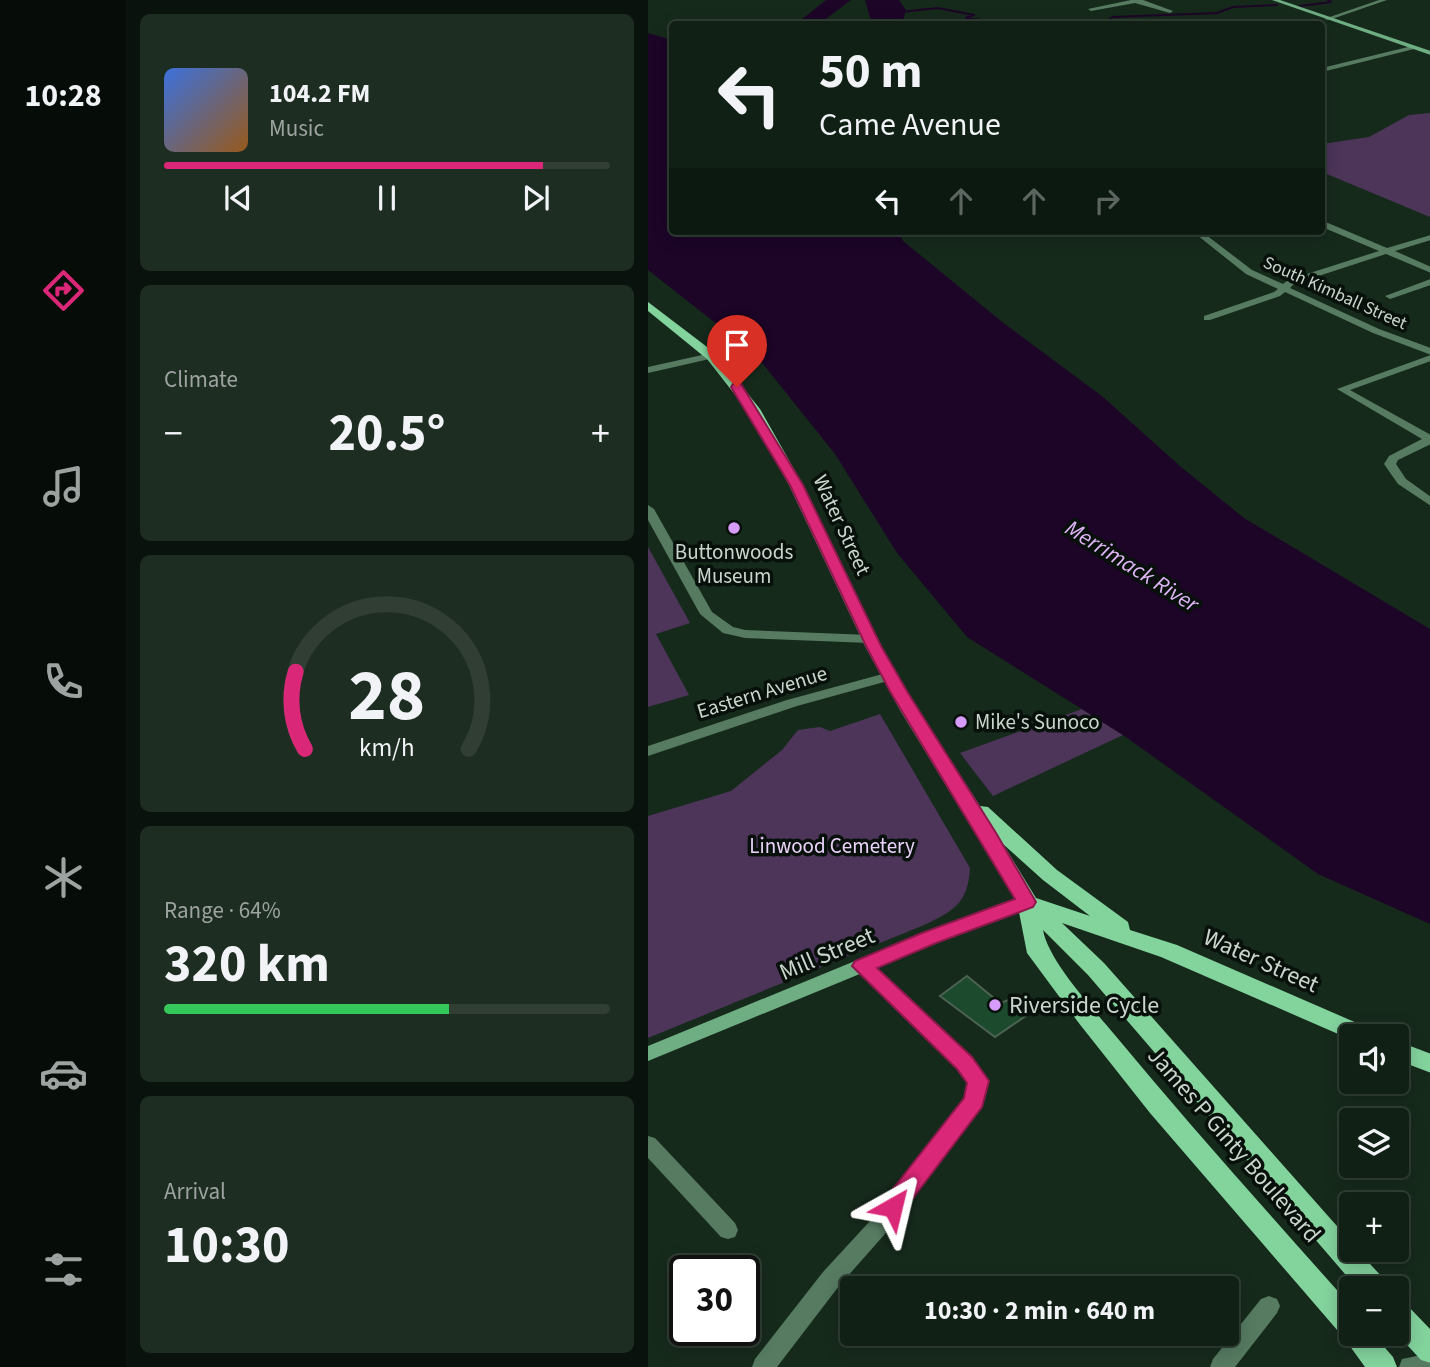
<!DOCTYPE html>
<html lang="en">
<head>
<meta charset="utf-8">
<style>
  body { margin:0; font-family:"Source Sans 3",sans-serif; background:#1e2d22; color:#f1f3f6; height:100vh; display:flex; flex-direction:column; font-size:26px; white-space:nowrap }
  * { box-sizing:border-box; margin:0 }
  p { font-size:23px; color:#9ca3a0 }
  .icon { flex:none; width:38px; height:38px; fill:none; stroke:currentColor; stroke-width:2; stroke-linecap:round; stroke-linejoin:round }
  .map { position:relative; flex:1; overflow:hidden }
  .side { display:flex; flex-direction:column; gap:14px; padding:14px; background:#09120c; width:522px }
  .side>* { flex:none }
  .banner { position:absolute; left:21px; top:21px; width:656px; height:214px; border-radius:7px; box-shadow:0 4px 18px #0003,0 0 0 2px #303e34; background:#102015; color:#f1f3f6; overflow:hidden }
  .controls { position:absolute; left:691px; top:1024px; display:grid; gap:14px }
  .controls a { display:grid; place-items:center; width:70px; height:70px; border-radius:7px; background:#102015; box-shadow:0 4px 18px #0003,0 0 0 2px #303e34; font-size:35px }
  .speed { position:absolute; left:21px; top:1255px; display:flex; gap:14px; font-size:35px; font-weight:700; text-align:center }
  .speed>* { display:grid; place-content:center; width:91px; height:91px; border-radius:50%; background:#102015; box-shadow:0 4px 18px #0003,0 0 0 2px #303e34; line-height:1 }
  .speed .limit { border:4px solid #111; border-radius:10px; background:#fff; color:#111 }
  .pin { position:absolute; display:grid; place-items:center; width:60px; height:60px; color:#fff; margin:-72px -30px; border-radius:50% 50% 50% 0; rotate:-45deg; box-shadow:0 0 7px #0007 }
  .pin .icon { rotate:45deg }
  .me { position:absolute; width:77px; margin:-38px; rotate:37deg; stroke-linejoin:round; filter:drop-shadow(0 0 5px #0008) }
  .turn { display:flex; align-items:center; gap:24px; height:147px; padding:0 35px; font-size:32px }
  .turn .icon { width:91px; height:91px; stroke-width:2.5 }
  .turn b { display:block; font-size:49px; line-height:60px }
  .lanes { display:flex; align-items:center; height:66px; padding:0 35px; background:#0003; justify-content:center; gap:35px; direction:ltr }
  .lanes .off { opacity:.35 }
  .big { font-size:52px; font-weight:700; line-height:1.1 }
  .side .widget { flex:1; display:flex; flex-direction:column; justify-content:center; gap:10px; min-width:0; padding:0 24px; border-radius:10px; background:#1e2d22 }
  .side .dial { align-items:center; gap:0 }
  .dial svg { height:182px; overflow:visible; fill:none; stroke:#303e34; stroke-width:7; stroke-linecap:round; text-anchor:middle }
  .dial text { fill:#f1f3f6; stroke:none }
  .song { display:flex; align-items:center; gap:21px }
  .cover { width:84px; height:84px; border-radius:10px; background:linear-gradient(135deg,hsl(220 70% 55%),hsl(30 70% 35%)) }
  .played { height:7px; border-radius:4px; background:linear-gradient(90deg,#db2777 85%,#303e34 85%) }
  .keys { display:flex; justify-content:space-around; direction:ltr }
  .heat { display:flex; justify-content:space-between; align-items:center; font-size:38px; direction:ltr }
  .charge { height:10px; border-radius:5px; background:linear-gradient(90deg,#34c759 64%,#303e34 0) }
  .trip { position:absolute; left:192px; top:1276px; width:399px; height:70px; border-radius:7px; background:#102015; box-shadow:0 4px 18px #0003,0 0 0 2px #303e34; font-weight:700; line-height:70px; text-align:center }
  main { display:flex; flex:1; min-height:0 }
  .dock { display:flex; flex-direction:column; width:126px; justify-content:space-around; align-items:center; background:#060d08; color:#9ca3a0 }
  .dock .icon { width:49px; height:49px }
  .dock .on { color:#db2777 }
  .dock b { font-size:32px; color:#f1f3f6 }
  .map>svg:first-child { display:block }
</style>
</head>
<body>
<main>
<nav class="dock">
<b>10:28</b>
<svg class="icon on" aria-label="directions" viewBox="0 0 24 24"><path d="M12 3l9 9-9 9-9-9zM9 14v-3h6M13 9l2 2-2 2"/></svg>
<svg class="icon" aria-label="music" viewBox="0 0 24 24"><path d="M9 18V5l10-2v13"/><circle cx="6" cy="18" r="3"/><circle cx="16" cy="16" r="3"/></svg>
<svg class="icon" aria-label="phone" viewBox="0 0 24 24"><path d="M5 4h4l2 5-3 2q2 4 5 5l2-3 5 2v4C11 20 4 13 5 4z"/></svg>
<svg class="icon" aria-label="climate" viewBox="0 0 24 24"><path d="M12 3v18M4 7l16 10M4 17L20 7"/></svg>
<svg class="icon" aria-label="car" viewBox="0 0 24 24"><path d="M5 17H2v-5l4-1 3-4h7l3 4 3 1v5h-3M9 17h6M6 11h13"/><circle cx="7" cy="17" r="2"/><circle cx="17" cy="17" r="2"/></svg>
<svg class="icon" aria-label="filters" viewBox="0 0 24 24"><path d="M4 7h16M4 17h16"/><circle cx="9" cy="7" r="2"/><circle cx="15" cy="17" r="2"/></svg>
</nav>
<section class="side">
<div class="widget">
<div class="song"><i class="cover"></i><div><b>104.2 FM</b><p>Music</p></div></div>
<div class="played"></div>
<div class="keys"><svg class="icon" aria-label="previous" viewBox="0 0 24 24"><path d="M18 5L8 12l10 7zM5 5v14"/></svg><svg class="icon" aria-label="pause" viewBox="0 0 24 24"><path d="M8 5v14M16 5v14"/></svg><svg class="icon" aria-label="next" viewBox="0 0 24 24"><path d="M6 5l10 7-10 7zM19 5v14"/></svg></div>
</div>
<div class="widget"><p>Climate</p>
<div class="heat"><a>−</a><b class="big">20.5°</b><a>+</a></div>
</div>
<div class="widget dial"><svg viewBox="0 0 100 80">
<path d="M14 69A42 42 0 1 1 86 69"/>
<path d="M14 69A42 42 0 0 1 10 35" stroke="#db2777"/>
<text x="50" y="56" font-size="32" font-weight="700">28</text>
<text x="50" y="72" font-size="11">km/h</text>
</svg></div>
<div class="widget"><p>Range · 64%</p><b class="big">320 km</b><div class="charge"></div></div>
<div class="widget"><p>Arrival</p><b class="big">10:30</b></div>
</section>
<div class="map">
<svg width="783" height="1367" viewBox="0 0 783 1367">
  <rect width="100%" height="100%" fill="#162a1c"/>
  <path fill="#4c3559" d="M782,113V217L674,172V144L721,137L761,115Z
    M0,547L42,623L8,634L41,695L0,707Z
    M434,709L475,735L345,796L312,753Z
    M232,714L322,868C320,903 306,911 276,925L0,1038V816L83,791L134,750L150,730L172,727L182,731Z"/>
  <path fill="#1c0527" d="M178,0H203L171,24H148Z
    M217,0H251L258,10L254,24H224Z
    M0,33L24,40V231H251L255,241L353,321L455,397L533,467L596,518L782,629V924L670,874L475,735L319,637L249,553L187,454L107,354L0,270Z"/>
  <g fill="none" stroke-linecap="round" stroke-linejoin="round">
    <path stroke="#1c0527" stroke-width="2" d="M652,6L683,2L680,0
      M253,12L290,8L326,15L318,18L367,24
      M402,24H419
      M453,24L465,17L569,13L585,7L629,5"/>
  </g>
  <path fill="#1c4a2d" stroke="#4b6151" stroke-width="2" d="M319,976L352,1003L378,994L391,1007L347,1037L292,996Z"/>
  <g fill="none" stroke-linecap="round" stroke-linejoin="round">
    <path fill="#567b61" fill-rule="evenodd" d="M483,0H495L525,11L522,13L487,3L443,11L440,9Z
      M731,0H739L681,20L676,19Z
      M764,46L766,49L674,72V68Z
      M674,223H680L739,248L783,235V240L747,251L783,267V273L738,254L646,284L642,288L731,329L783,348V355L725,333L637,292L632,296L562,320H556V316L626,292L630,289L598,274L544,231H553L604,270L635,284L640,280L731,251L674,227Z
      M783,279V285L742,299L737,296Z
      M63,353L66,354V358L0,373V367Z
      M783,355V361L702,390L783,435V444L750,460L748,464L758,479L783,497V506L750,484L736,464L741,456L774,439L689,389Z
      M0,505L6,509L64,612L85,627L97,630L222,635L229,639L222,643L97,638L75,633L52,614L0,520Z
      M242,672L247,673L249,676L247,679L149,706L0,756V746L139,700Z
      M214,959L220,961L324,1058L340,1081L336,1101L236,1235L191,1286L129,1367H104L107,1359L175,1272L222,1221L317,1098L320,1082L310,1068L208,971L205,966L208,961Z
      M0,1136L7,1138L87,1223L90,1230L87,1237L80,1239L73,1237L0,1158Z
      M621,1296L629,1299L632,1306L629,1313L587,1367H562L565,1359L613,1299Z
      M783,1353V1367H751L754,1359Z"/>
    <path fill="#6fad83" fill-rule="evenodd" d="M624,0H632L783,51V55Z
      M379,896L385,898L387,902L385,906L287,943L0,1061V1046L275,933Z"/>
    <path fill="#83d39d" fill-rule="evenodd" d="M0,302L67,353L112,409L155,485L233,646L270,710L332,806L340,807L409,870L480,922L482,930L529,945L725,1030L729,1036H704V1040L513,957L414,923L456,963L704,1243V1250H709L736,1279L740,1288H709L440,975L395,930C400,960 445,1009 466,1034C543,1127 624,1217 704,1307V1334H725L745,1357L749,1367H717L696,1338L502,1113L430,1022L379,953L369,902L252,710L217,646L141,485L99,410L59,359L0,311ZM355,844L395,880L442,916L388,898Z
      M749,1041L783,1054V1073L749,1060Z
      M749,1301L759,1305L783,1330V1363L773,1360L749,1334Z"/>
  </g>
  <path fill="#db2777" stroke="#8e194d" stroke-width="2" d="M85,384H93L155,485L233,646L260,693L348,833L388,902L385,907L288,943L229,968L324,1057L341,1081L334,1107L253,1214L245,1217L237,1214L233,1207L237,1199L316,1098L319,1083L309,1069L204,966L207,961L274,933L367,899L243,693L218,646L142,485L83,387Z"/>
  <g fill="#d79bf9" stroke="#07100a" stroke-width="2.5">
    <circle cx="86" cy="528" r="7"/>
    <circle cx="313" cy="722" r="7"/>
    <circle cx="347" cy="1005" r="7"/>
  </g>
  <g text-anchor="middle" dominant-baseline="central" stroke-width="7" stroke-linejoin="round" paint-order="stroke">
    <g font-size="18" fill="#cad6cd" stroke="#07100a">
      <text transform="translate(687 293) rotate(24)">South Kimball Street</text>
    </g>
    <g font-size="21" fill="#cad6cd" stroke="#07100a">
      <text transform="translate(194 525) rotate(65)">Water Street</text>
      <text transform="translate(114 692) rotate(-17)">Eastern Avenue</text>
    </g>
    <g font-size="21" fill="#cad6cd" stroke="#07100a">
      <text x="86" y="552">Buttonwoods<tspan x="86" dy="24">Museum</tspan></text>
      <text x="327" y="722" text-anchor="start">Mike's Sunoco</text>
    </g>
    <g font-size="21" fill="#ebd2fa" stroke="#07100a">
      <text x="184" y="846">Linwood Cemetery</text>
    </g>
    <g font-size="23" font-style="italic" fill="#dfb5f7" stroke="#07100a">
      <text transform="translate(484 566) rotate(32)">Merrimack River</text>
    </g>
    <g font-size="24" fill="#cad6cd" stroke="#07100a">
      <text transform="translate(179 954) rotate(-23)">Mill Street</text>
      <text transform="translate(613 961) rotate(24)">Water Street</text>
      <text transform="translate(586 1145) rotate(49)">James P Ginty Boulevard</text>
    </g>
    <g font-size="24" fill="#cad6cd" stroke="#07100a" text-anchor="start">
      <text x="361" y="1005">Riverside Cycle</text>
    </g>
  </g>
</svg>
<div class="controls">
<a><svg class="icon" aria-label="sound" viewBox="0 0 24 24"><path d="M4 9h4l5-4v14l-5-4H4zM17 9q2 3 0 6"/></svg></a>
<a><svg class="icon" aria-label="layers" viewBox="0 0 24 24"><path d="M12 4l9 5-9 5-9-5zM3 14l9 5 9-5"/></svg></a>
<a>+</a>
<a>−</a>
</div>
<div class="speed"><div class="limit">30</div></div>
<div class="pin" style="left:89px;top:387px;background:#d93025"><svg class="icon" aria-label="arrive" viewBox="0 0 24 24"><path d="M6 21V4h12l-3 4 3 4H6"/></svg></div>
<svg class="me" style="left:245px;top:1207px" viewBox="-20 -20 40 40"><path d="M0-17L14 15 0 8-14 15z" fill="#db2777" stroke="#fff" stroke-width="4"/></svg>
<div class="trip">10:30 · 2 min · 640 m</div>
<div class="banner">
<div class="turn"><svg class="icon" aria-label="left" viewBox="0 0 24 24"><path d="M17 20v-9H6M10 6l-5 5 5 5"/></svg><div><b>50 m</b>Came Avenue</div></div>
<div class="lanes"><svg class="icon" aria-label="left" viewBox="0 0 24 24"><path d="M17 20v-9H6M10 6l-5 5 5 5"/></svg><svg class="icon off" aria-label="ahead" viewBox="0 0 24 24"><path d="M12 20V5M6 11l6-6 6 6"/></svg><svg class="icon off" aria-label="ahead" viewBox="0 0 24 24"><path d="M12 20V5M6 11l6-6 6 6"/></svg><svg class="icon off" aria-label="right" viewBox="0 0 24 24"><path d="M7 20v-9h11M14 6l5 5-5 5"/></svg></div>
</div>
</div>
</main>
</body>
</html>
